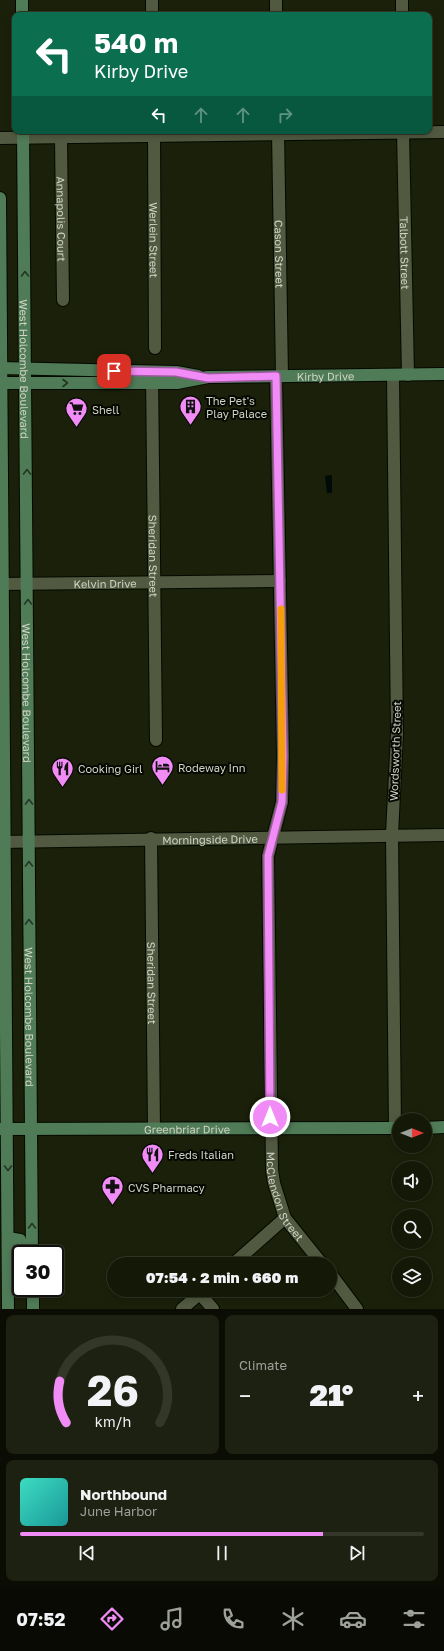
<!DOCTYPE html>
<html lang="en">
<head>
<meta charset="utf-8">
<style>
  body { margin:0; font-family:"Golos Text",sans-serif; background:#1d2111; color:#f1f3f6; height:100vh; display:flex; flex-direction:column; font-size:15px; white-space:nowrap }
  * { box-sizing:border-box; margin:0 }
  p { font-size:13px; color:#9da09b }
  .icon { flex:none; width:22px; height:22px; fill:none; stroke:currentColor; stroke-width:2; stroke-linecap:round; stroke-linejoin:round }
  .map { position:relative; height:1309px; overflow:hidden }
  .panel { display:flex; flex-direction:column; gap:6px; padding:6px; background:#0b0d04; flex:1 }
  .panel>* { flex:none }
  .guide { position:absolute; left:12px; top:12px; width:420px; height:122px; border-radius:8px; box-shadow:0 2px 6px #0003,0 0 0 1px #333728; background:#0b6e4f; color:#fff; overflow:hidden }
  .needle { width:26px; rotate:90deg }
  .controls { position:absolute; left:392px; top:1113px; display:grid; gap:8px }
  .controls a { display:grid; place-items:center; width:40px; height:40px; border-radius:50%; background:#141807; box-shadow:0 2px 6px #0003,0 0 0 1px #333728; font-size:20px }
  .speed { position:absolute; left:12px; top:1245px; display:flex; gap:8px; font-size:20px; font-weight:700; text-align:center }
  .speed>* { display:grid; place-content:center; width:52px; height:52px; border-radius:50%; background:#141807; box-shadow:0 2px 6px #0003,0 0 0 1px #333728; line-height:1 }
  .speed .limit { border:2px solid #111; border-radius:6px; background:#fff; color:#111 }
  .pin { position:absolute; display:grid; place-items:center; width:34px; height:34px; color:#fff; margin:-17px; border-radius:8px; box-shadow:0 2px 6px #0006 }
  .me { position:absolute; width:44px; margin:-22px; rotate:0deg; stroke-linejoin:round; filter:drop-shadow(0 0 3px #0008) }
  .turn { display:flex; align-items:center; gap:14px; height:84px; padding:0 16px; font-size:18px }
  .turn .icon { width:52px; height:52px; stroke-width:2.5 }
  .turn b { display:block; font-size:28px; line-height:34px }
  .lanes { display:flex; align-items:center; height:38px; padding:0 16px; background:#0003; justify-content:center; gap:20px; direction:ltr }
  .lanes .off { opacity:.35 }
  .big { font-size:30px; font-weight:800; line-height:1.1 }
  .panel .tile { flex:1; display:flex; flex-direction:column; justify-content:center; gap:6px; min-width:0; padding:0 14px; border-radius:8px; background:#1d2111 }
  .panel .dial { align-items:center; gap:0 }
  .dial svg { height:104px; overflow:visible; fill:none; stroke:#333728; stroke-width:7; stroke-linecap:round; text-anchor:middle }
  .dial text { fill:#f1f3f6; stroke:none }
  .song { display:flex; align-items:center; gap:12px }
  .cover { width:48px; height:48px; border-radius:6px; background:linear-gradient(135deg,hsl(170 70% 55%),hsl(180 70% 35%)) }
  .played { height:4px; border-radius:2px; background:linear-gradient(90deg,#f18bf5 75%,#333728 75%) }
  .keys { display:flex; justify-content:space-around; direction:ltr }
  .heat { display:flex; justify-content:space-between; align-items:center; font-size:22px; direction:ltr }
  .panel .tiles { flex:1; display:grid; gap:6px; grid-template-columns:1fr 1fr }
  .tile:last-child { grid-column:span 2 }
  .trip { position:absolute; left:107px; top:1257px; width:230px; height:40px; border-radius:20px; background:#141807; box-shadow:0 2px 6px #0003,0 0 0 1px #333728; font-weight:800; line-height:40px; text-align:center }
  .tab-bar { display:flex; height:64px; justify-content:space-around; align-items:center; background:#080a03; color:#9da09b }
  .tab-bar .icon { width:28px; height:28px }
  .tab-bar .current { color:#f18bf5 }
  .tab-bar b { font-size:18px; color:#f1f3f6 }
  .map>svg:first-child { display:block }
</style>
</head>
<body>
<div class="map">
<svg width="444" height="1309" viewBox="0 0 444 1309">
  <rect width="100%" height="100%" fill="#1a2009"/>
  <path fill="#000a08" d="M332,475V493H327L325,476Z"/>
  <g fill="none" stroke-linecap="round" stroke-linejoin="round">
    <defs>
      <g id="minor">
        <path d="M152,0V15"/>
        <path d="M276,0V15"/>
        <path d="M402,0V15"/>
        <path id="s1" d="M154,131L155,348"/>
        <path id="s2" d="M278,131L282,376"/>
        <path id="s3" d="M403,131L408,375"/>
        <path d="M0,138L444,132"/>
        <path id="s4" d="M61,138L63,300"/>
        <path id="s5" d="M152,374L156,740"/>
        <path d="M393,375L397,733L392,835L395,1128"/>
        <path id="s6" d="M276,377L283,756L282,802L268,856L272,1170L274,1183L285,1218L322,1264"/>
        <path id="s7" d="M2,584L280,581"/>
        <path id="s8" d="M151,838L154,1128"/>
        <path id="s9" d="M0,842L444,835"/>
        <path d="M233,1264L285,1218"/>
        <path d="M330,1273L357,1309"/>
        <path d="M200,1294L213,1309"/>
        <path d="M182,1309L204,1290"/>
      </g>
      <g id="major">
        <path d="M22,0V15"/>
        <path id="s10" d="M23,131L32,1254"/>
        <path d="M0,198L8,1309"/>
        <path d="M0,368L176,372L198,376"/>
        <path id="s11" d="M0,383H177L208,377L444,374"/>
        <path d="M425,1128L444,1127"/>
        <path id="s12" d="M0,1129L399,1128"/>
        <path d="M8,1238L20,1240L22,1254"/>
        <path d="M33,1288V1309"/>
      </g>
    </defs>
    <use href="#minor" stroke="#050900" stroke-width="14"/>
    <use href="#major" stroke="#050900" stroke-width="14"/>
    <use href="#minor" stroke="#515940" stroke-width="12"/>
    <use href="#major" stroke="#4f7b56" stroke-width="12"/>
  </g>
  <defs><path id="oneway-chevron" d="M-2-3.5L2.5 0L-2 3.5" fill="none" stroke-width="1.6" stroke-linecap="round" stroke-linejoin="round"/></defs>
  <g stroke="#233624">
    <use href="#oneway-chevron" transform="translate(25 274) rotate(-91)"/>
    <use href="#oneway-chevron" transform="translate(65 383)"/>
    <use href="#oneway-chevron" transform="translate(27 472) rotate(-90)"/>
    <use href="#oneway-chevron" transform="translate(28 602) rotate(-90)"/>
    <use href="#oneway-chevron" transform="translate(29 802) rotate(-90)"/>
    <use href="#oneway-chevron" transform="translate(29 864) rotate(-90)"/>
    <use href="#oneway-chevron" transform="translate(29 922) rotate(-91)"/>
    <use href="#oneway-chevron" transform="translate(8 1168) rotate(90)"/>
    <use href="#oneway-chevron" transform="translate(32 1226) rotate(-90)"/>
  </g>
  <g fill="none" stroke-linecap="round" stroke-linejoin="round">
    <defs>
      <path id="route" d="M114,371L176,372L208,378L276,376L283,756L282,802L268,856L270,1117"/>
    </defs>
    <use href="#route" stroke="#9d5a9f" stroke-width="10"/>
    <use href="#route" stroke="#f18bf5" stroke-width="7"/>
    <path stroke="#f59e0b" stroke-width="7" d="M281,609L282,790"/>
  </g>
  <defs>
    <symbol id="building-pin" viewBox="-11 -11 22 30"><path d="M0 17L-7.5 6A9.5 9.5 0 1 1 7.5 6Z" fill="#f18bf5" stroke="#060802"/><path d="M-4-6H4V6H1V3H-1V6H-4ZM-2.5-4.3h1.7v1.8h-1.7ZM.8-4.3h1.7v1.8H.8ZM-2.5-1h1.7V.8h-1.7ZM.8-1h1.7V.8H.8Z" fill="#111"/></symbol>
    <symbol id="supermarket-pin" viewBox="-11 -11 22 30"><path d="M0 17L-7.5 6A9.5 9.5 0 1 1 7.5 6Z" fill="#f18bf5" stroke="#060802"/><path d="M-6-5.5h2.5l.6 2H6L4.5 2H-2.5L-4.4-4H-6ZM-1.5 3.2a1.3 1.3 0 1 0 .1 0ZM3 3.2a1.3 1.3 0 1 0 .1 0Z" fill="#111"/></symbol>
    <symbol id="hotel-pin" viewBox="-11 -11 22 30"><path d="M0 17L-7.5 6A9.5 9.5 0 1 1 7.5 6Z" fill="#f18bf5" stroke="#060802"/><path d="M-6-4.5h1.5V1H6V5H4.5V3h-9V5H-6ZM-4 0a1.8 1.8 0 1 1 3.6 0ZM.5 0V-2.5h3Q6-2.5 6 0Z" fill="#111"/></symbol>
    <symbol id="restaurant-pin" viewBox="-11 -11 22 30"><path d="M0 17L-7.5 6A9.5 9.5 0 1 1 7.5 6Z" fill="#f18bf5" stroke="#060802"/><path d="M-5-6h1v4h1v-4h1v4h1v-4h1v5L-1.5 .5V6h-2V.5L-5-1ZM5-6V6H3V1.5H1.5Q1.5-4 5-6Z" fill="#111"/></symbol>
    <symbol id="pharmacy-pin" viewBox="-11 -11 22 30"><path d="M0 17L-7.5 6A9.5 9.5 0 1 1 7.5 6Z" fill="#f18bf5" stroke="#060802"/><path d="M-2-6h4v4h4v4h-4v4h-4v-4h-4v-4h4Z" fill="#111"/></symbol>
  </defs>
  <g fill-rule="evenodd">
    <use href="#building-pin" x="178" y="394" width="25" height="34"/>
    <use href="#supermarket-pin" x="64" y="396" width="25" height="34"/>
    <use href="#hotel-pin" x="150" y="754" width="25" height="34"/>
    <use href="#restaurant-pin" x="50" y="756" width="25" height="34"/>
    <use href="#restaurant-pin" x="140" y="1142" width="25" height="34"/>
    <use href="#pharmacy-pin" x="100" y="1174" width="25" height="34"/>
  </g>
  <g text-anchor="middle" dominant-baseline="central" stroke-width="4" stroke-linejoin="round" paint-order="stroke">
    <g font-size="11" fill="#cfd3c5" stroke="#060802">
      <text stroke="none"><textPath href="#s4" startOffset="81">Annapolis Court</textPath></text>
      <text stroke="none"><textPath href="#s1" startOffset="109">Werlein Street</textPath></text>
      <text stroke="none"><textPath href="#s3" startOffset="122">Talbott Street</textPath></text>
      <text stroke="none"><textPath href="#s2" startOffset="123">Cason Street</textPath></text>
      <text stroke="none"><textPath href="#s10" startOffset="238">West Holcombe Boulevard</textPath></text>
      <text stroke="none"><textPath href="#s11" startOffset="326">Kirby Drive</textPath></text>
      <text stroke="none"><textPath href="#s5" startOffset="182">Sheridan Street</textPath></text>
      <text stroke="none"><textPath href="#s7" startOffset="103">Kelvin Drive</textPath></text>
      <text stroke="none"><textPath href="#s10" startOffset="562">West Holcombe Boulevard</textPath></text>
      <text transform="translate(395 751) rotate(-88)">Wordsworth Street</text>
      <text stroke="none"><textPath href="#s9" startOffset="210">Morningside Drive</textPath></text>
      <text stroke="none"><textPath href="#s8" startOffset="145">Sheridan Street</textPath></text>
      <text stroke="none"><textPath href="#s10" startOffset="886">West Holcombe Boulevard</textPath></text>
      <text stroke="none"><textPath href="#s12" startOffset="187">Greenbriar Drive</textPath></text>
      <text stroke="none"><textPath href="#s6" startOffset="824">McClendon Street</textPath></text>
    </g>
    <g font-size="11" fill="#cfd3c5" stroke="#060802" text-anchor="start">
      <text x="206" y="400">The Pet's<tspan x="206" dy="13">Play Palace</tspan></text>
      <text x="92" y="409">Shell</text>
      <text x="178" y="767">Rodeway Inn</text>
      <text x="78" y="768">Cooking Girl</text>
      <text x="168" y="1154">Freds Italian</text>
      <text x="128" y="1187">CVS Pharmacy</text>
    </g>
  </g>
</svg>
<div class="controls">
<a><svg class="needle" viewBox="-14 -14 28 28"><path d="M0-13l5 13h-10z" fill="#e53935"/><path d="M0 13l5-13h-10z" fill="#9da09b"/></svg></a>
<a><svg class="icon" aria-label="sound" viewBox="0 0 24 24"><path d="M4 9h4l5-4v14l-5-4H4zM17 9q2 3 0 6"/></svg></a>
<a><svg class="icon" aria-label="search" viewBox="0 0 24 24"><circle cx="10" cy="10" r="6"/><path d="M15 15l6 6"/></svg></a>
<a><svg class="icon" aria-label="layers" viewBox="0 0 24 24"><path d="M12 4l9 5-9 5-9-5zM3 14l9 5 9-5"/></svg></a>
</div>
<div class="speed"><div class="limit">30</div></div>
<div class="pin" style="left:114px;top:371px;background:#d93025"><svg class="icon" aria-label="arrive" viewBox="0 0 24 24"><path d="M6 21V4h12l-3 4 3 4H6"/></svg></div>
<svg class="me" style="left:270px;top:1117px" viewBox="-20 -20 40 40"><circle r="17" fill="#f18bf5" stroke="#fff" stroke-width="3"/><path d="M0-11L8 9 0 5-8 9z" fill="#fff"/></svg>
<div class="trip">07:54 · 2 min · 660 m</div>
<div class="guide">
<div class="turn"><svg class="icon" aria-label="left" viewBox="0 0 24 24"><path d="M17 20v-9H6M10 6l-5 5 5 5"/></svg><div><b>540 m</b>Kirby Drive</div></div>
<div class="lanes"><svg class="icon" aria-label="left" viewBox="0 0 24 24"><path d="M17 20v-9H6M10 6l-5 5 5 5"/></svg><svg class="icon off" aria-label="ahead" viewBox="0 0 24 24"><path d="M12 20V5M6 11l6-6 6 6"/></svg><svg class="icon off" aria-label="ahead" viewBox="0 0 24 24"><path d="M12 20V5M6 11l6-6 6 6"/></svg><svg class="icon off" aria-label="right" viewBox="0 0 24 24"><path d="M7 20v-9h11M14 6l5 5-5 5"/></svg></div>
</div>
</div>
<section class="panel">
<div class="tiles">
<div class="tile dial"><svg viewBox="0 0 100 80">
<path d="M14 69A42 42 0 1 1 86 69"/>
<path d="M14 69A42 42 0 0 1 9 37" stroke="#f18bf5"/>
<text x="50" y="56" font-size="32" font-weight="700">26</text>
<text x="50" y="72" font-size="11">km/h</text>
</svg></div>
<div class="tile"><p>Climate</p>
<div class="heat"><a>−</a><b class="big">21°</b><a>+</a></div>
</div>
<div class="tile">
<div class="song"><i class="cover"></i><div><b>Northbound</b><p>June Harbor</p></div></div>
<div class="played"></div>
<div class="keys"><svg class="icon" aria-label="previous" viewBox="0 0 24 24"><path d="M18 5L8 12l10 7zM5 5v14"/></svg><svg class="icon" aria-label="pause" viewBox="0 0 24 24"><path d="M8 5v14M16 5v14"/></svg><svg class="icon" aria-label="next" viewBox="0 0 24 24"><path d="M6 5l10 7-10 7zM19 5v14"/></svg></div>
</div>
</div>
</section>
<nav class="tab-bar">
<b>07:52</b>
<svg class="icon current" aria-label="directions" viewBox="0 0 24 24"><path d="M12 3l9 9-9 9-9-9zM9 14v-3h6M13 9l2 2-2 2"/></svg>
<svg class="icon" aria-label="music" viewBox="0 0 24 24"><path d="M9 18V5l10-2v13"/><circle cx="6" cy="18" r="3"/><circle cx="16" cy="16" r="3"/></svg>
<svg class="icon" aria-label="phone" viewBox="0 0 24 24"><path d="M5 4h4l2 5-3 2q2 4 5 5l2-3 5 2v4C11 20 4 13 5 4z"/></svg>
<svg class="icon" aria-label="climate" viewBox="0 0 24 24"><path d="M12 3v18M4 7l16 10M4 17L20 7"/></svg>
<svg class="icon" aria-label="car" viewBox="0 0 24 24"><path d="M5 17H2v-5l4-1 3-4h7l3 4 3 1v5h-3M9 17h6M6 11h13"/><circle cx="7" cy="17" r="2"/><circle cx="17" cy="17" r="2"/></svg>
<svg class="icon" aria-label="filters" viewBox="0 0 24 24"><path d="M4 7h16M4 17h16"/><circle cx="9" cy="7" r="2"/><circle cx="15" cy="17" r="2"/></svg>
</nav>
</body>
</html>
